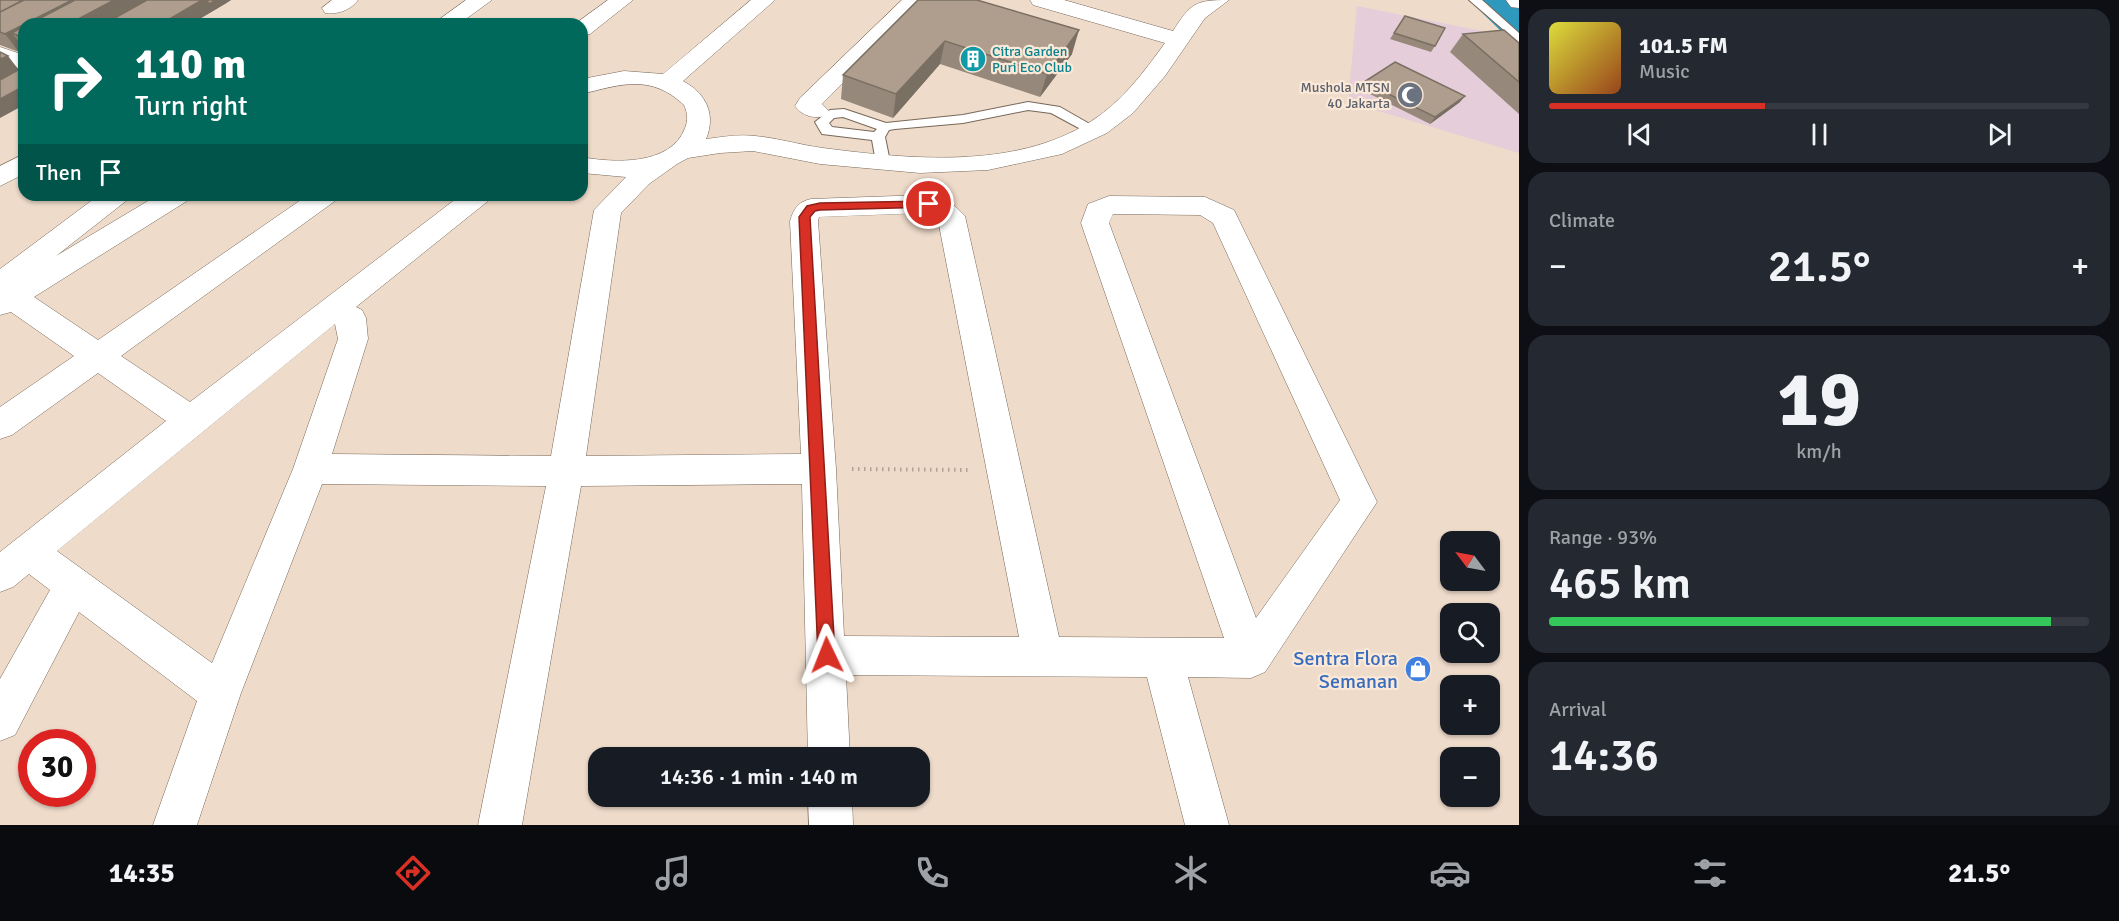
<!DOCTYPE html>
<html lang="en">
<head>
<meta charset="utf-8">
<style>
  body { margin:0; font-family:Signika,sans-serif; background:#242831; color:#f1f3f6; height:100vh; display:flex; flex-direction:column; font-size:22px; white-space:nowrap }
  * { box-sizing:border-box; margin:0 }
  p { font-size:20px; color:#9ea1a6 }
  .icon { flex:none; width:33px; height:33px; fill:none; stroke:currentColor; stroke-width:2; stroke-linecap:round; stroke-linejoin:round }
  .map { position:relative; flex:1; overflow:hidden }
  .panel { display:flex; flex-direction:column; gap:9px; padding:9px; background:#0d0f14; width:600px }
  .panel>* { flex:none }
  .guide { position:absolute; left:18px; top:18px; width:570px; height:183px; border-radius:18px; box-shadow:0 2px 4px #0004; background:#00695c; color:#fff; overflow:hidden }
  .needle { width:39px; rotate:302deg }
  .controls { position:absolute; left:1440px; top:531px; display:grid; gap:12px }
  .controls a { display:grid; place-items:center; width:60px; height:60px; border-radius:12px; background:#171b24; box-shadow:0 2px 4px #0004; font-size:30px }
  .speed { position:absolute; left:18px; top:729px; display:flex; gap:12px; font-size:30px; font-weight:700; text-align:center }
  .speed>* { display:grid; place-content:center; width:78px; height:78px; border-radius:50%; background:#171b24; box-shadow:0 2px 4px #0004; line-height:1 }
  .speed .limit { border:9px solid #d22; background:#fff; color:#111 }
  .pin { position:absolute; display:grid; place-items:center; width:51px; height:51px; color:#fff; margin:-26px; border:3px solid #fff; border-radius:50%; box-shadow:0 2px 6px #0007 }
  .me { position:absolute; width:66px; margin:-33px; rotate:358deg; stroke-linejoin:round; filter:drop-shadow(0 0 4px #0008) }
  .turn { display:flex; align-items:center; gap:21px; height:126px; padding:0 18px; font-size:27px }
  .turn .icon { width:78px; height:78px; stroke-width:2.5 }
  .turn b { display:block; font-size:42px; line-height:51px }
  .then { display:flex; align-items:center; height:57px; padding:0 18px; background:#0003; gap:12px; font-size:22px }
  .big { font-size:45px; font-weight:600; line-height:1.1 }
  .panel .widget { flex:1; display:flex; flex-direction:column; justify-content:center; gap:9px; min-width:0; padding:0 21px; border-radius:18px; background:#242831 }
  .panel .dial { align-items:center; gap:0 }
  .dial b { font-size:78px; line-height:1 }
  .song { display:flex; align-items:center; gap:18px }
  .cover { width:72px; height:72px; border-radius:9px; background:linear-gradient(135deg,hsl(60 70% 55%),hsl(20 70% 35%)) }
  .played { height:6px; border-radius:3px; background:linear-gradient(90deg,#d93025 40%,#363941 40%) }
  .keys { display:flex; justify-content:space-around; direction:ltr }
  .heat { display:flex; justify-content:space-between; align-items:center; font-size:33px; direction:ltr }
  .charge { height:9px; border-radius:4px; background:linear-gradient(90deg,#34c759 93%,#363941 0) }
  .trip { position:absolute; left:588px; top:747px; width:342px; height:60px; border-radius:18px; background:#171b24; box-shadow:0 2px 4px #0004; font-weight:600; line-height:60px; text-align:center }
  .tab-bar { display:flex; height:96px; justify-content:space-around; align-items:center; background:#090b0e; color:#9ea1a6 }
  .tab-bar .icon { width:42px; height:42px }
  .tab-bar .active { color:#d93025 }
  .tab-bar b { font-size:27px; color:#f1f3f6 }
  main { display:flex; flex:1; min-height:0 }
  .map>svg:first-child { display:block }
</style>
</head>
<body>
<main>
<div class="map">
<svg width="1519" height="825" viewBox="0 0 1519 825">
  <rect width="100%" height="100%" fill="#eedbca"/>
  <path fill="#e5cdd9" d="M1357,6L1482,31L1519,63V153L1348,102Z"/>
  <g fill="none" stroke-linecap="round" stroke-linejoin="round">
    <path fill="#2f99bd" fill-rule="evenodd" d="M1469,0H1511L1519,7V39L1505,35Z"/>
    <defs>
      <path id="service" d="M1469,0H1482L1519,33V43Z
        M1028,102L1060,107L1102,131L1100,134H1090L1051,113L1028,110L963,123L895,129L889,130L885,137L890,162L883,166L876,162L872,140L822,134L815,122L830,110L844,109L886,123L963,115ZM843,117L877,129L874,132L832,127L829,123L834,118Z"/>
      <path id="minor" d="M332,0H358C351,10 337,15 325,13L322,8Z
        M466,0H492L459,24H433Z
        M608,0H633L590,34L582,36V24H575Z
        M751,0H775L683,81C707,94 716,115 706,139C722,137 739,134 755,136C778,138 800,145 823,148C908,159 1014,170 1090,122C1122,102 1144,72 1165,43L1033,5L1030,0H1064L1173,31C1191,3 1195,0 1229,0L1205,18L1165,76L1133,113L1107,133L1062,154L988,170L920,173L820,164L753,151L720,153L688,158L677,164L649,184L621,213L586,456L801,454L790,221C794,208 798,202 811,199L925,195L949,200L965,216L1059,637L1224,638L1081,223L1088,204L1109,196L1205,197L1234,210L1377,502L1265,672L1251,678L1188,677L1229,825H1185L1147,677L846,675L850,758H808L802,484L581,486L522,825H478L546,486L322,484L241,693L197,825H153L197,701L79,612L15,735L0,741V679L50,590L29,574L13,587L0,592V552L166,421L98,373L12,435L0,439V407L74,356L11,312L0,315V269L99,195H130L126,201L56,256L158,195H191L187,201L34,297L98,340L308,195H339L335,201L121,356L190,402L461,195H492L488,201L356,307L362,310L366,318L368,339L332,454L551,456L594,210L626,177L582,173V157C613,163 671,166 685,128C688,120 688,114 684,105C651,74 622,84 582,94V79L624,71L663,74ZM925,213L938,220L1019,637L844,636L836,469L818,221L819,217ZM1113,214L1200,215L1213,223L1340,500L1256,618L1109,223ZM335,324L338,339L293,469L212,663L57,551Z
        M902,0H925L822,104L829,111L826,116C814,119 802,116 795,106L800,98Z
        M1506,0H1519V8L1511,7Z
        M0,47L24,55V70L0,62Z
        M24,154V174L0,186V166Z
        M808,796H852L853,825H809Z"/>
    </defs>
    <use href="#service" stroke="#786859" stroke-width="2"/>
    <use href="#minor" stroke="#786859" stroke-width="1"/>
    <path stroke="#b1a295" stroke-width="4" stroke-dasharray="1.5 4.5" stroke-linecap="butt" d="M852,469L971,470"/>
    <use href="#service" fill="#fff" fill-rule="evenodd"/>
    <use href="#minor" fill="#fff" fill-rule="evenodd"/>
  </g>
  <path fill="#96887a" d="M0,0H231L191,24H24V50L19,52L0,45Z
    M918,0L1072,54L1040,97L940,64L893,118L841,99L843,75Z
    M1405,16L1435,46L1431,52L1390,39Z
    M1463,34L1519,43V114L1450,52Z
    M1364,82L1460,102L1430,124L1360,89Z"/>
  <path fill="#7a6f63" d="M72,0H159L116,24H24Z
    M202,0H223L225,4L191,24H161Z
    M223,0H231L225,4Z
    M24,24V38L12,33L24,49L19,52L5,34Z
    M1079,30L1072,54L1040,97L1047,74Z
    M945,41L940,64L893,118L896,94Z
    M8,56L22,74L0,86V59Z
    M24,86V105L0,118V99Z
    M1465,96L1460,102L1430,124L1435,117Z"/>
  <path fill="#af9e8e" stroke="#7a6f63" stroke-width="1.5" d="M0,0H23L0,12Z
    M24,0H72L5,34L0,32V12Z
    M75,0H114L69,24H29Z
    M147,0H202L161,24H104Z
    M207,0H216L209,4Z
    M918,0H977L1079,30L1047,74L945,41L896,94L843,75Z
    M1405,16L1445,28L1435,46L1394,33Z
    M24,26V38L12,33Z
    M1504,30L1519,43V82L1463,34Z
    M0,52L8,56L0,59Z
    M1395,62L1465,96L1435,117L1364,82Z
    M18,70L24,73V86L0,99V80Z"/>
  <path fill="#d93025" stroke="#8d1f18" stroke-width="1.5" d="M929,201L933,202V207L820,210L815,211L810,217L835,655L832,661L827,663L821,661L818,655L799,217L807,206L820,203Z"/>
  <defs>
    <symbol id="building-disc" viewBox="-11 -11 22 22"><circle r="9.5" fill="#0f9aa8" stroke="#fbe8d7"/><path d="M-4-6H4V6H1V3H-1V6H-4ZM-2.5-4.3h1.7v1.8h-1.7ZM.8-4.3h1.7v1.8H.8ZM-2.5-1h1.7V.8h-1.7ZM.8-1h1.7V.8H.8Z" fill="#fff"/></symbol>
    <symbol id="mosque-disc" viewBox="-11 -11 22 22"><circle r="9.5" fill="#6b7280" stroke="#fbe8d7"/><path d="M3.5-4.9A6 6 0 1 0 3.5 4.9A5 5 0 1 1 3.5-4.9Z" fill="#fff"/></symbol>
    <symbol id="shop-disc" viewBox="-11 -11 22 22"><circle r="9.5" fill="#3f7fe0" stroke="#fbe8d7"/><path d="M-5-2.5h2.3a2.7 3.5 0 0 1 5.4 0H5L5.5 6h-11ZM-1.5-2.5h3a1.5 2.3 0 0 0-3 0Z" fill="#fff"/></symbol>
  </defs>
  <g fill-rule="evenodd">
    <use href="#building-disc" x="958" y="44" width="30" height="30"/>
    <use href="#mosque-disc" x="1395" y="80" width="30" height="30"/>
    <use href="#shop-disc" x="1403" y="654" width="30" height="30"/>
  </g>
  <g text-anchor="middle" dominant-baseline="central" stroke-width="4.5" stroke-linejoin="round" paint-order="stroke">
    <g font-size="14" fill="#0d838f" stroke="#fbe8d7" text-anchor="start">
      <text x="992" y="51">Citra Garden<tspan x="992" dy="16">Puri Eco Club</tspan></text>
    </g>
    <g font-size="14" fill="#5b616d" stroke="#fbe8d7" text-anchor="end">
      <text x="1390" y="87">Mushola MTSN<tspan x="1390" dy="16">40 Jakarta</tspan></text>
    </g>
    <g font-size="20" fill="#366cbe" stroke="#fbe8d7" text-anchor="end">
      <text x="1398" y="658">Sentra Flora<tspan x="1398" dy="23">Semanan</tspan></text>
    </g>
  </g>
</svg>
<div class="controls">
<a><svg class="needle" viewBox="-14 -14 28 28"><path d="M0-13l5 13h-10z" fill="#e53935"/><path d="M0 13l5-13h-10z" fill="#9ea1a6"/></svg></a>
<a><svg class="icon" aria-label="search" viewBox="0 0 24 24"><circle cx="10" cy="10" r="6"/><path d="M15 15l6 6"/></svg></a>
<a>+</a>
<a>−</a>
</div>
<div class="speed"><div class="limit">30</div></div>
<div class="pin" style="left:929px;top:204px;background:#d93025"><svg class="icon" aria-label="arrive" viewBox="0 0 24 24"><path d="M6 21V4h12l-3 4 3 4H6"/></svg></div>
<svg class="me" style="left:827px;top:655px" viewBox="-20 -20 40 40"><path d="M0-17L14 15 0 8-14 15z" fill="#d93025" stroke="#fff" stroke-width="4"/></svg>
<div class="trip">14:36 · 1 min · 140 m</div>
<div class="guide">
<div class="turn"><svg class="icon" aria-label="right" viewBox="0 0 24 24"><path d="M7 20v-9h11M14 6l5 5-5 5"/></svg><div><b>110 m</b>Turn right</div></div>
<div class="then">Then<svg class="icon" aria-label="arrive" viewBox="0 0 24 24"><path d="M6 21V4h12l-3 4 3 4H6"/></svg></div>
</div>
</div>
<section class="panel">
<div class="widget">
<div class="song"><i class="cover"></i><div><b>101.5 FM</b><p>Music</p></div></div>
<div class="played"></div>
<div class="keys"><svg class="icon" aria-label="previous" viewBox="0 0 24 24"><path d="M18 5L8 12l10 7zM5 5v14"/></svg><svg class="icon" aria-label="pause" viewBox="0 0 24 24"><path d="M8 5v14M16 5v14"/></svg><svg class="icon" aria-label="next" viewBox="0 0 24 24"><path d="M6 5l10 7-10 7zM19 5v14"/></svg></div>
</div>
<div class="widget"><p>Climate</p>
<div class="heat"><a>−</a><b class="big">21.5°</b><a>+</a></div>
</div>
<div class="widget dial"><b>19</b><p>km/h</p></div>
<div class="widget"><p>Range · 93%</p><b class="big">465 km</b><div class="charge"></div></div>
<div class="widget"><p>Arrival</p><b class="big">14:36</b></div>
</section>
</main>
<nav class="tab-bar">
<b>14:35</b>
<svg class="icon active" aria-label="directions" viewBox="0 0 24 24"><path d="M12 3l9 9-9 9-9-9zM9 14v-3h6M13 9l2 2-2 2"/></svg>
<svg class="icon" aria-label="music" viewBox="0 0 24 24"><path d="M9 18V5l10-2v13"/><circle cx="6" cy="18" r="3"/><circle cx="16" cy="16" r="3"/></svg>
<svg class="icon" aria-label="phone" viewBox="0 0 24 24"><path d="M5 4h4l2 5-3 2q2 4 5 5l2-3 5 2v4C11 20 4 13 5 4z"/></svg>
<svg class="icon" aria-label="climate" viewBox="0 0 24 24"><path d="M12 3v18M4 7l16 10M4 17L20 7"/></svg>
<svg class="icon" aria-label="car" viewBox="0 0 24 24"><path d="M5 17H2v-5l4-1 3-4h7l3 4 3 1v5h-3M9 17h6M6 11h13"/><circle cx="7" cy="17" r="2"/><circle cx="17" cy="17" r="2"/></svg>
<svg class="icon" aria-label="filters" viewBox="0 0 24 24"><path d="M4 7h16M4 17h16"/><circle cx="9" cy="7" r="2"/><circle cx="15" cy="17" r="2"/></svg>
<b>21.5°</b>
</nav>
</body>
</html>
